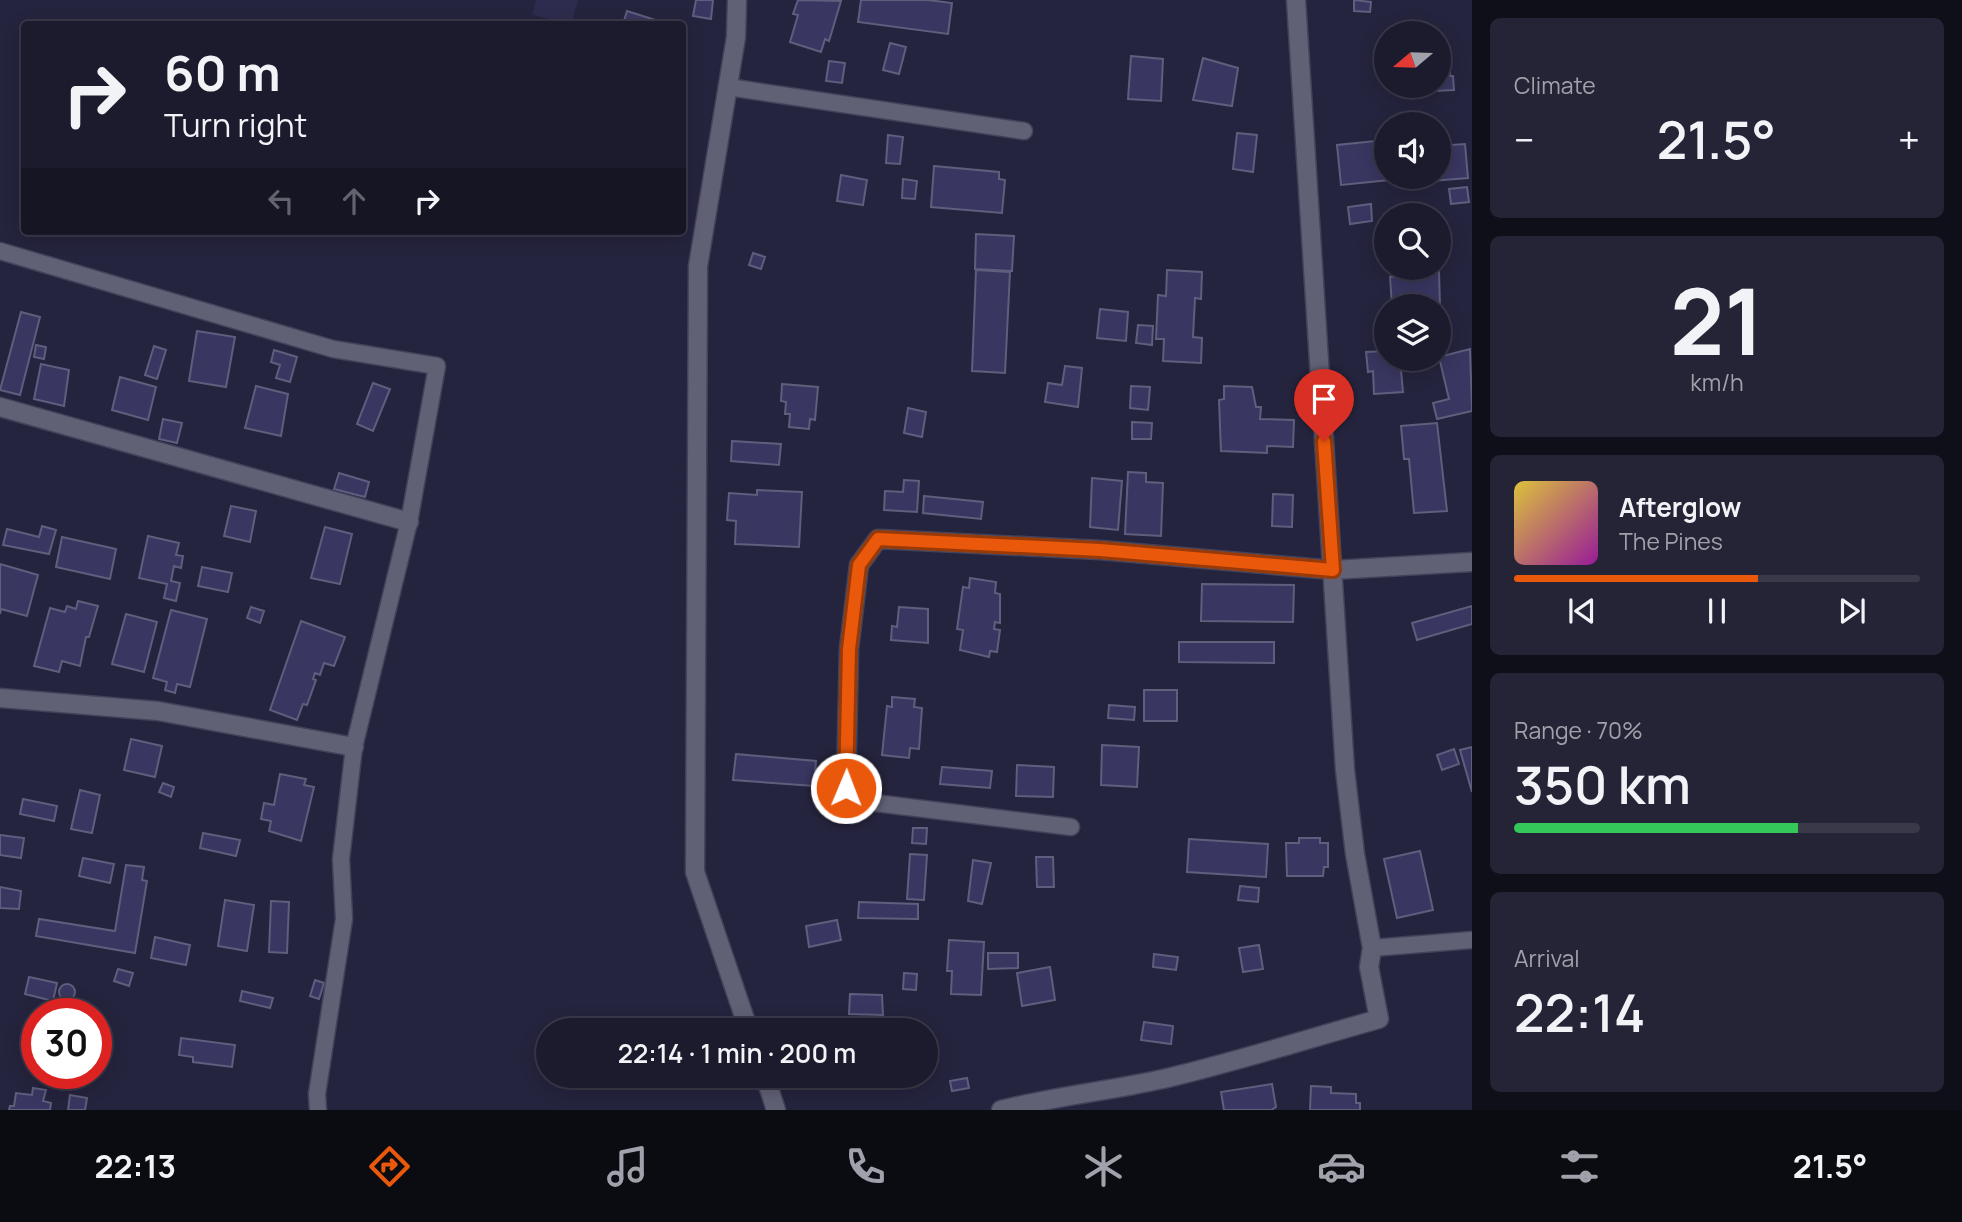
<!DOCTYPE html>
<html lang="en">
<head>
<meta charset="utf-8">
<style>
  body { margin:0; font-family:Manrope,sans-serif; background:#252436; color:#f1f3f6; height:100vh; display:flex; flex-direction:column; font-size:26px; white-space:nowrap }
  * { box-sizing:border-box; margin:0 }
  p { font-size:23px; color:#a0a1aa }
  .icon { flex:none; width:38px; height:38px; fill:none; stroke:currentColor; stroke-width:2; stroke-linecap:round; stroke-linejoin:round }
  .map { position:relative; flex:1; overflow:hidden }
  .panel { display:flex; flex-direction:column; gap:18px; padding:18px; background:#0f0f19; width:490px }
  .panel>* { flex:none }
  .guide { position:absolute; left:21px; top:21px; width:665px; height:214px; border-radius:7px; box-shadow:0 4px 18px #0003,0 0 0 2px #3a394a; background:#1c1b2e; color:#f1f3f6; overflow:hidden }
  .needle { width:46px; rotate:251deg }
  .buttons { position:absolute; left:1374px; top:21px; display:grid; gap:14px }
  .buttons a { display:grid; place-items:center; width:77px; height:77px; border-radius:50%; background:#1c1b2e; box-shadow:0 4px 18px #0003,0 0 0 2px #3a394a; font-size:35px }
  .speed { position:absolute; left:21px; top:998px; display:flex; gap:14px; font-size:35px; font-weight:700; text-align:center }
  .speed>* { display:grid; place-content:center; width:91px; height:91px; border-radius:50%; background:#1c1b2e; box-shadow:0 4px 18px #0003,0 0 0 2px #3a394a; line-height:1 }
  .speed .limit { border:10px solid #d22; background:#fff; color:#111 }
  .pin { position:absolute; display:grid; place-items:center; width:60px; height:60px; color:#fff; margin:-72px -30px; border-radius:50% 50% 50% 0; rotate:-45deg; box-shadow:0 0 7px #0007 }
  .pin .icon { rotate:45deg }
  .me { position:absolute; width:77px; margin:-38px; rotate:1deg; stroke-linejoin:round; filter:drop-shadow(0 0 5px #0008) }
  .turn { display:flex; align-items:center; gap:24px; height:147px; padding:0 28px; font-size:32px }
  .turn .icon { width:91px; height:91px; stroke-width:2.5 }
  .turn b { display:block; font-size:49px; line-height:60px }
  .lanes { display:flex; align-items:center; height:66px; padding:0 28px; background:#0003; justify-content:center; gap:35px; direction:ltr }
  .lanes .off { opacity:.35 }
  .big { font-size:52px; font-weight:600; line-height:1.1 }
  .panel .widget { flex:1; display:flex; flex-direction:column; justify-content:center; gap:10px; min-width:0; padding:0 24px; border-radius:10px; background:#252436 }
  .panel .dial { align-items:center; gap:0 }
  .dial b { font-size:91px; line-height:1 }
  .song { display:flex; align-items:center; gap:21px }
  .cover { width:84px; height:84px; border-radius:10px; background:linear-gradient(135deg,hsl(50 70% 55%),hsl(300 70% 35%)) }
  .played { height:7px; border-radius:4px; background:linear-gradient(90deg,#ea580c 60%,#3a394a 60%) }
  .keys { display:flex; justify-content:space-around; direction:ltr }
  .heat { display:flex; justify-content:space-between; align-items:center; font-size:38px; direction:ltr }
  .charge { height:10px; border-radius:5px; background:linear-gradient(90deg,#34c759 70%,#3a394a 0) }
  .trip { position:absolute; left:536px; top:1018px; width:402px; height:70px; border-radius:35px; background:#1c1b2e; box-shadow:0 4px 18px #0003,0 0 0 2px #3a394a; font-weight:600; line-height:70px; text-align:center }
  .dock { display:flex; height:112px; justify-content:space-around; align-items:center; background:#0b0b12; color:#a0a1aa }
  .dock .icon { width:49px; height:49px }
  .dock .selected { color:#ea580c }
  .dock b { font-size:32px; color:#f1f3f6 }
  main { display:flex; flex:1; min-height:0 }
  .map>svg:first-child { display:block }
</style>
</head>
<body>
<main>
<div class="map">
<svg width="1472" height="1110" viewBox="0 0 1472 1110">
  <rect width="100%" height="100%" fill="#25243e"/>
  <path fill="#2e2c4e" d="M536,0H578L571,24L532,15Z"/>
  <path fill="#393761" stroke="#5e5e7d" stroke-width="2" d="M696,0H713L711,19L693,16Z
    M798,0L841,1L829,41L825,39L821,52L790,42L798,15L793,14Z
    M861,0H928L952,3L948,34L858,22Z
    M1354,0L1371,2L1370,12L1354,11Z
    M627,11L668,24H623Z
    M890,43L906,47L899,74L883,70Z
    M1450,47V76H1453L1454,90L1415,92V86H1438V48Z
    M1131,56L1163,59L1161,101L1128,99Z
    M1203,58L1238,68L1232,106L1193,100Z
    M829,61L845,63L842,83L826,81Z
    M1237,133L1257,135L1253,172L1233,169Z
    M888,135L903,137L900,164L886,163Z
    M1385,140L1386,177L1390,180L1341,185L1337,145Z
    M1465,144L1468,178L1405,183V177H1438V146Z
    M934,166L999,172V179L1005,180L1002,213L931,207Z
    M841,175L867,180L863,205L837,201Z
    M903,179L917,181L915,199L902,198Z
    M1467,187L1469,202L1451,204L1449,189Z
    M1371,204L1372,221L1350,224L1348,207Z
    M976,234L1014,236L1012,271L975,269Z
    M753,253L765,257L761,269L749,265Z
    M976,270L1010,272L1005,373L972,371Z
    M1167,270L1202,272L1201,299L1195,298L1193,337L1202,338L1201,363L1163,361L1164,339H1156L1158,295L1166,296Z
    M1439,271L1440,307L1392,306L1390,277Z
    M1100,309L1128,312L1126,341L1097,338Z
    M21,312L40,317L20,395L0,390Z
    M1138,325L1153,326L1152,345L1136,343Z
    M197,331L235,337L226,387L189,381Z
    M36,345L46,347L44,359L34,357Z
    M154,346L166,350L157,379L145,375Z
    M1470,349L1472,411L1437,419L1433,403L1449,399L1439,357Z
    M274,350L297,357L290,382L276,378L280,365L271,362Z
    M1386,351V359H1400L1403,392L1374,394L1373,371L1368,372L1366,352Z
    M41,364L69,370L64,406L34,399Z
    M1065,366L1082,368L1078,407L1045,402L1048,383L1062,385Z
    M120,377L156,387L148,420L112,410Z
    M373,383L390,389L373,431L357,424Z
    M782,384L818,387L815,420L810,419L809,429L789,427L790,414H785L786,402L781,401Z
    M256,386L288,394L281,436L245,428Z
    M1131,386L1150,387L1148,410L1130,408Z
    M1224,386L1252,387L1256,407H1261L1260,419L1294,420L1293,447L1267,446V453L1221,451L1219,400L1224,399Z
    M908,408L926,412L922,437L904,433Z
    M163,419L182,423L177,443L159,439Z
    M1132,422L1152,423L1151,439H1132Z
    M1437,423L1447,511L1414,513L1409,459H1404L1401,426Z
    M732,441L781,444L779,465L731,461Z
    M1128,472L1146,473V482L1163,483L1161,536L1125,534Z
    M339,473L369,482L365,497L334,489Z
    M1092,478L1122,481L1118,530L1090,527Z
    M904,480L919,481L917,512L884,510L885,491L903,492Z
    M757,490L802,492L799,547L735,544L736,521L727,520L729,493L757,495Z
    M1273,494L1293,495L1292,527L1272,526Z
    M924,496L983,502L981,519L923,513Z
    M231,506L256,511L250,542L224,536Z
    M42,526L56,530L49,554L3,545L7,529L39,537Z
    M325,527L352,534L340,584L311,578Z
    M148,536L179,543L176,555L183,556L181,568L174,566L171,581L180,583L176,601L164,598L167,584L139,578Z
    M62,537L116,549L110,579L56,567Z
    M0,564L38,575L27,616L1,609L0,614Z
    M202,567L232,573L228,592L198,586Z
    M970,578L996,582L995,593L1000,594V623L995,622L994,629L1000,630L997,652L990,651L989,657L960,650L963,630L957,629L963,587L969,588Z
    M1202,584L1294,585L1293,622L1201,621Z
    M78,601L98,606L89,637H86L80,666L62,661L59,672L34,666L50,608L65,612L67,606L76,609Z
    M1472,606V624L1417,640L1412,623Z
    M251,607L264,611L260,623L247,618Z
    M899,607L928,609V643L891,640L892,626L897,627Z
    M171,610L207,619L190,687L177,684L175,693L165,690L167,682L153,678Z
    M126,614L157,622L144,672L112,664Z
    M301,621L345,637L334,666L324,663L320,675L315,673L313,679L316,680L307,705L303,704L297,720L270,710Z
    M1179,642H1274V663L1179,662Z
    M1144,690H1177V721H1144Z
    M892,697L915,699L914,707L922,708L919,749L910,748L909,758L882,755L887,706L892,707Z
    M1109,705L1135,707L1134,720L1108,718Z
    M131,739L162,746L155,777L124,770Z
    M1102,745L1139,747L1137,787L1101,785Z
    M1472,747V792L1460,750Z
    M1454,749L1459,764L1442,770L1437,755Z
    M736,754L816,761L814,786L733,780Z
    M1017,765L1054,767L1053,797L1016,796Z
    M942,767L992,771L990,788L940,784Z
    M280,774L306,779L304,785L314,787L301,841L269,831L271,821L261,819L264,803L274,805Z
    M163,783L174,787L171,797L159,792Z
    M80,790L100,795L92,833L71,829Z
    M23,799L57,806L54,821L20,814Z
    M913,828H927L926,844L912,843Z
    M203,833L240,840L236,856L200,848Z
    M0,835L24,838L21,858L0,855Z
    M1299,838H1320V843H1328V867H1324L1323,876H1287L1286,843H1299Z
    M1189,839L1268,844L1266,877L1187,872Z
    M1420,851L1433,910L1397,918L1384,859Z
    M910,854L927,855L924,900L907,899Z
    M1036,857H1053L1054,887H1037Z
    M83,858L114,864L110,883L79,876Z
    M973,860L991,863L982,904L968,901Z
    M126,865L144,867L142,880L147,881L135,953L36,936L39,919L115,931Z
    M1240,886L1259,888L1258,902L1238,900Z
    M0,887L21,891L19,909L0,908Z
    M225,900L254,905L247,951L218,946Z
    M271,901L289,902L287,953L269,952Z
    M859,902L918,904V919L858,918Z
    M837,920L841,940L809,947L806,926Z
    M155,937L190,945L186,965L151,958Z
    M949,940L984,942L981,995L951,994L952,971H947Z
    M1259,945L1263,969L1243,972L1239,948Z
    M988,953H1018V968L988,969Z
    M1154,954L1178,957L1176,970L1153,967Z
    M1050,967L1055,1000L1022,1006L1017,973Z
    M118,969L133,973L129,986L114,981Z
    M904,973L917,974L916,990L903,989Z
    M29,977L57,983L53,1001L25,994Z
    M315,980L324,983L319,999L310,996Z
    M59 992a8 8 0 1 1 16 0a8 8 0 1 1-16 0Z
    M242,991L273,998L270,1008L240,1001Z
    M850,994L882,995L883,1015L849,1014Z
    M1144,1022L1173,1026L1171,1044L1141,1040Z
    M181,1038L235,1045L232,1067L193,1062V1057L179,1055Z
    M967,1078L969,1088L952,1091L950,1081Z
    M1272,1084L1276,1107L1271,1110H1224L1221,1092Z
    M1311,1086L1331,1087V1093L1356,1094V1103H1360V1110H1310Z
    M33,1088L46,1090L43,1101L51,1103L50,1110H9L10,1106H14L16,1093L32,1095Z
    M70,1095L87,1098L85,1110H68Z"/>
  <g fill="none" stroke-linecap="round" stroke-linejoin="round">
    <defs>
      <path id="lane" d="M728,87L1024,131
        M0,251L333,349L437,366L409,522L354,747L341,859L344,919L317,1094L318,1110
        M867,802L1071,827
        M1372,948L1472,940"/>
      <path id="street" d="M737,0L736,37L698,266L695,872L749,1031
        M0,407L409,522
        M0,698L158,711L354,747
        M867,802L846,788L849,649L859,565L878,539L1100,550L1333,570L1472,562
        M765,1076L776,1110
        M1001,1110C1055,1096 1109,1091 1163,1079C1236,1062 1307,1039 1379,1019L1369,967L1372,948L1355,854L1345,770L1296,0"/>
    </defs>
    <use href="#lane" stroke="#43425b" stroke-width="19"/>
    <use href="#street" stroke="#43425b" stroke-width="21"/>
    <use href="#lane" stroke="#616176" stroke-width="16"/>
    <use href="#street" stroke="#616176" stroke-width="18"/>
  </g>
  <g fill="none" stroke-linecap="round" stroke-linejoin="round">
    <defs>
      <path id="route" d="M846,788L849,649L859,565L878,539L1100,550L1333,570L1324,441"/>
    </defs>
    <use href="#route" stroke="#983908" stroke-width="18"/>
    <use href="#route" stroke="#ea580c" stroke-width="12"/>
  </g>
</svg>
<div class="buttons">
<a><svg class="needle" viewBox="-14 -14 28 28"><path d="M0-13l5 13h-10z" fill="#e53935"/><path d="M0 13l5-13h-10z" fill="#a0a1aa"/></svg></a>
<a><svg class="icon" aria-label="sound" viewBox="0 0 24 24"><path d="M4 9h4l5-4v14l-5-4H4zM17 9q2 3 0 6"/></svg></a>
<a><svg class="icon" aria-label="search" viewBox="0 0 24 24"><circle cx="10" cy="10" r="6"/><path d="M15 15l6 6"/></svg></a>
<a><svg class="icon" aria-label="layers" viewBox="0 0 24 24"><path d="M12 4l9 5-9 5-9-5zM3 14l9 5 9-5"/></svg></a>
</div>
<div class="speed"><div class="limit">30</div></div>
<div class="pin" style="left:1324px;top:441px;background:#d93025"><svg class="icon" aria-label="arrive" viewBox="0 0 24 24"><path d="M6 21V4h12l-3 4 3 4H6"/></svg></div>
<svg class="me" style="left:846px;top:788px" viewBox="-20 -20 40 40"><circle r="17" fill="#ea580c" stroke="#fff" stroke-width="3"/><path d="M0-11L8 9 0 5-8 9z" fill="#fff"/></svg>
<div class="trip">22:14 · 1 min · 200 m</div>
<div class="guide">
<div class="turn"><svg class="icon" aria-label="right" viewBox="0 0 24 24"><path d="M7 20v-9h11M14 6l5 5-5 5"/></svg><div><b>60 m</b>Turn right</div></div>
<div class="lanes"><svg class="icon off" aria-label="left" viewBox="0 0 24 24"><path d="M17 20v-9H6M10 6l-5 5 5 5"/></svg><svg class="icon off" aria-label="ahead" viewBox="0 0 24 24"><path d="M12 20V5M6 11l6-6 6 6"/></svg><svg class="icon" aria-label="right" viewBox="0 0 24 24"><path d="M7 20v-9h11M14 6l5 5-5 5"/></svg></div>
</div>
</div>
<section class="panel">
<div class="widget"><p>Climate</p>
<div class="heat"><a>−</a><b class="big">21.5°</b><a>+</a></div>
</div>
<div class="widget dial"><b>21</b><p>km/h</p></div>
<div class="widget">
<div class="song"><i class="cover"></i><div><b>Afterglow</b><p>The Pines</p></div></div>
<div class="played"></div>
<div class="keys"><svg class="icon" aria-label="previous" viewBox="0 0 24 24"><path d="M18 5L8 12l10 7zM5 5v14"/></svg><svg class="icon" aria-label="pause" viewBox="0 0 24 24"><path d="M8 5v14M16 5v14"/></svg><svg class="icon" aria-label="next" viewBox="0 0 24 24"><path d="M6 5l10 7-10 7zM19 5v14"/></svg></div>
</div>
<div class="widget"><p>Range · 70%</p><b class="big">350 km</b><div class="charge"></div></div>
<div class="widget"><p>Arrival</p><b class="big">22:14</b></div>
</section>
</main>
<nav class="dock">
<b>22:13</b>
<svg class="icon selected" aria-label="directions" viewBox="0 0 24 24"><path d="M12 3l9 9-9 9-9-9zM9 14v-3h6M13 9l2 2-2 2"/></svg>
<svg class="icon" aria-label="music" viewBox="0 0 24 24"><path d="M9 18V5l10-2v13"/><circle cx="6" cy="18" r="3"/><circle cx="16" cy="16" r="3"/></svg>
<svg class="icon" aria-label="phone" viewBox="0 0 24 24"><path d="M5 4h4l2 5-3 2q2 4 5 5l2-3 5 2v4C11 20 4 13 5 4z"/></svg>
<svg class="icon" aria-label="climate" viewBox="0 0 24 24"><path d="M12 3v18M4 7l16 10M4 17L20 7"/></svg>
<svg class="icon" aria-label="car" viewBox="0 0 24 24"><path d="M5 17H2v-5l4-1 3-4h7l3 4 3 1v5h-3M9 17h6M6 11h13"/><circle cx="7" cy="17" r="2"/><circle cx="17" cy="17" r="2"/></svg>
<svg class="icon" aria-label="filters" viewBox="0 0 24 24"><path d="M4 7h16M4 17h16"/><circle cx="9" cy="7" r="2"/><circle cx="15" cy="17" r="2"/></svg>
<b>21.5°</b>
</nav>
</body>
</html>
